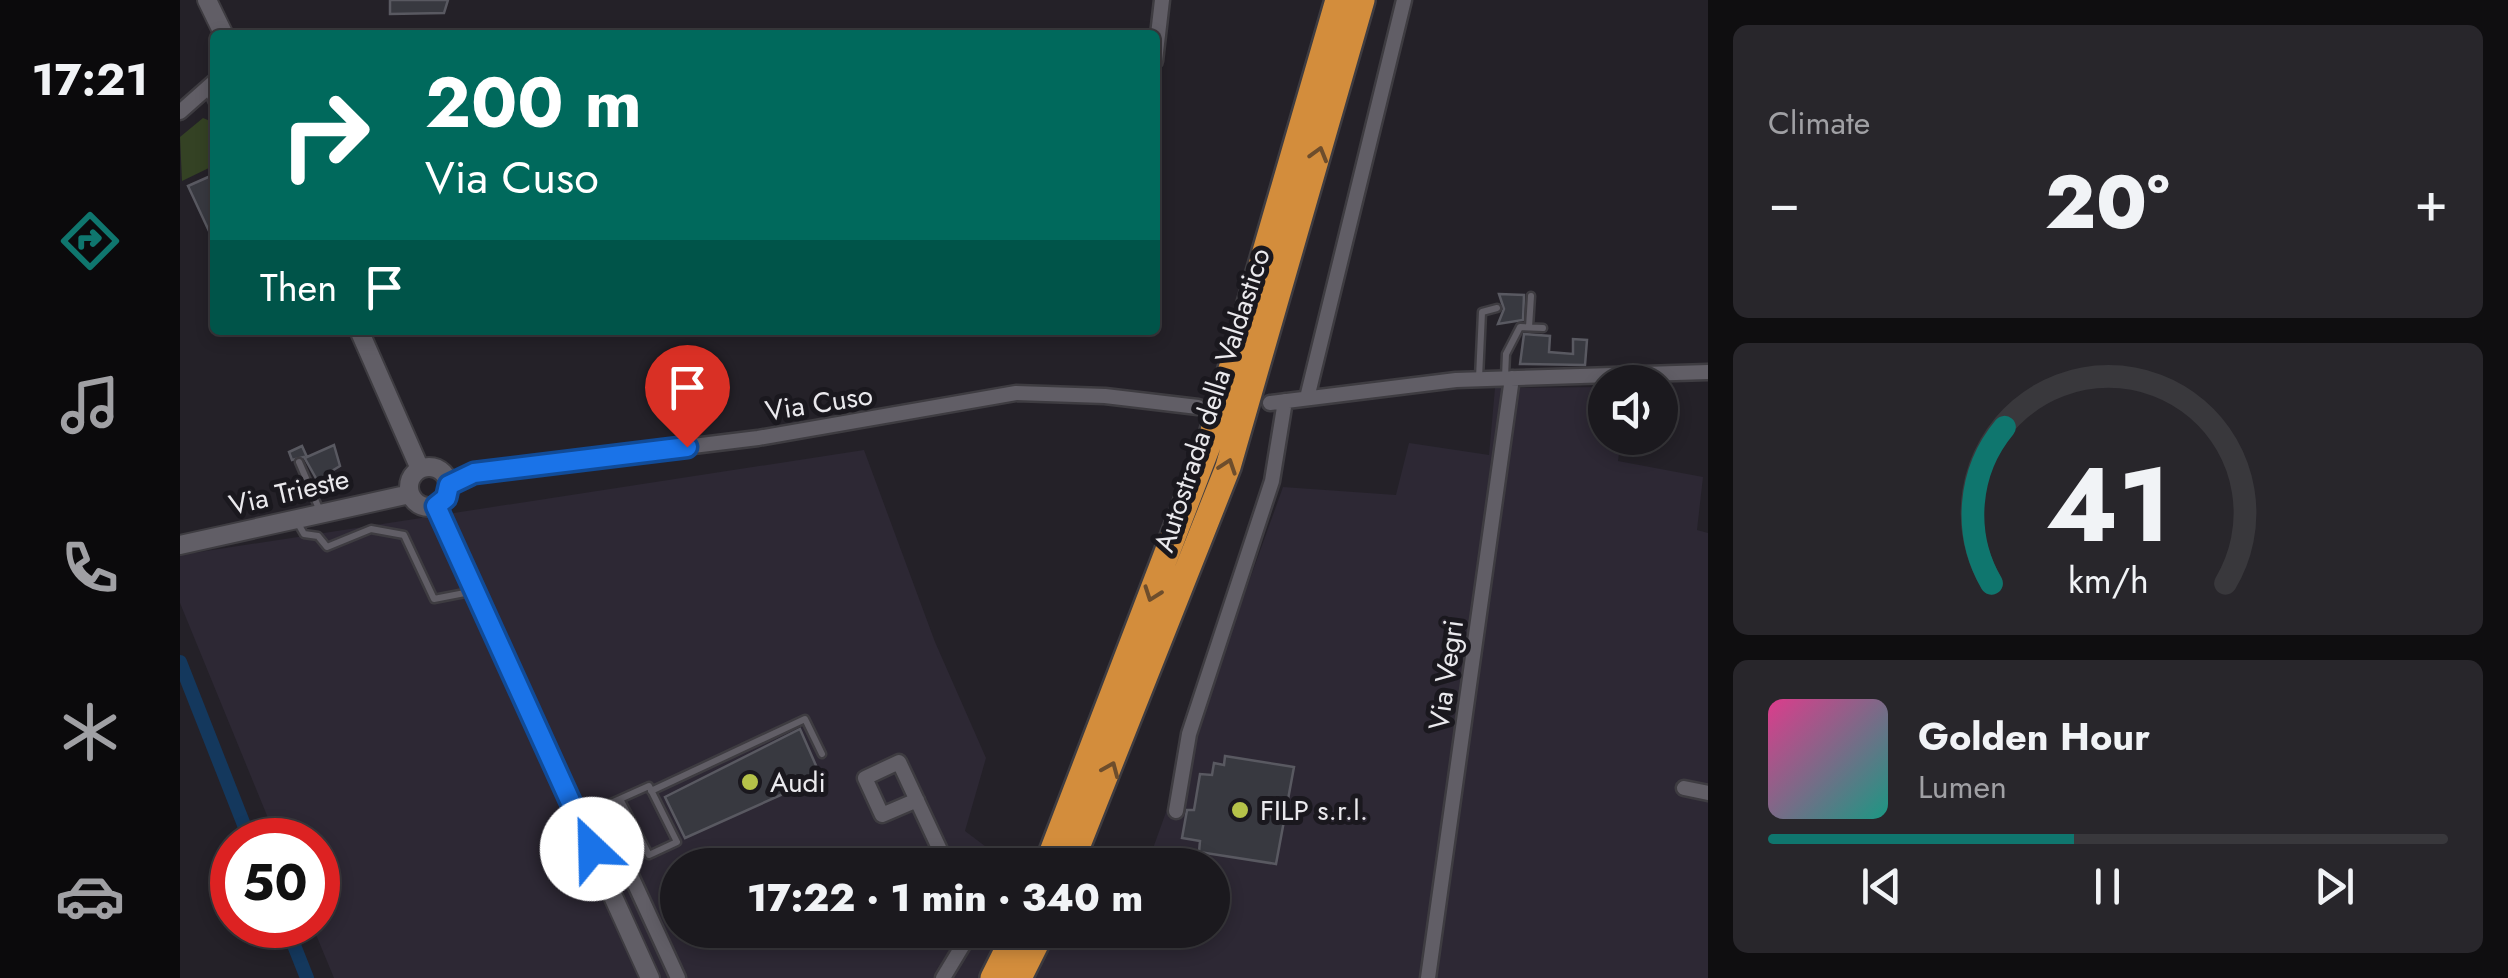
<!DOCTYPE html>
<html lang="en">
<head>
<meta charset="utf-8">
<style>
  body { margin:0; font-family:Jost,sans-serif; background:#28262b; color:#f1f3f6; height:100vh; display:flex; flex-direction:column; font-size:38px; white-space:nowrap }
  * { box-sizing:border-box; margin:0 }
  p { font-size:32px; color:#a0a0a4 }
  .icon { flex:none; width:55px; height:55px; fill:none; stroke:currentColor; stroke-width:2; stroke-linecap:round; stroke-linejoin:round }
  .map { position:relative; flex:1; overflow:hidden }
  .side { display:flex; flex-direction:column; gap:25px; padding:25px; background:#0f0e10; width:800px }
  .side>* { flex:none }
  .guide { position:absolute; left:30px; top:30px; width:950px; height:305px; border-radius:10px; box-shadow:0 5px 15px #0003,0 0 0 2px #39383c; background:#00695c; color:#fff; overflow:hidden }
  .fabs { position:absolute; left:1408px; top:365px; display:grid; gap:20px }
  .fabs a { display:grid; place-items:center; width:90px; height:90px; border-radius:50%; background:#1b191e; box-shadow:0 5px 15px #0003,0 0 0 2px #39383c; font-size:50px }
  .speed { position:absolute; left:30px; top:818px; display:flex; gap:20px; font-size:50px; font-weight:700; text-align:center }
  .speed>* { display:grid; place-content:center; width:130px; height:130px; border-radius:50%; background:#1b191e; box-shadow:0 5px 15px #0003,0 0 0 2px #39383c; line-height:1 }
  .speed .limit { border:15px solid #d22; background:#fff; color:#111 }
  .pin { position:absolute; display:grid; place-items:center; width:85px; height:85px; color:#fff; margin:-102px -42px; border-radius:50% 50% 50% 0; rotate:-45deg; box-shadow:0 0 10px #0007 }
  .pin .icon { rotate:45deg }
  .me { position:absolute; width:110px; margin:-55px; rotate:336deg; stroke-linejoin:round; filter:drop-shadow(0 0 8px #0008) }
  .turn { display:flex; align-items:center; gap:35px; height:210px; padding:0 50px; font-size:45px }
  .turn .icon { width:130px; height:130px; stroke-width:2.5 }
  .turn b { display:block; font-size:70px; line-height:85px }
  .then { display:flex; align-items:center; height:95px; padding:0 50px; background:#0003; gap:20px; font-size:38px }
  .big { font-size:75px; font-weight:800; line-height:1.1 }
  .side .card { flex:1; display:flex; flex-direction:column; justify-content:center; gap:15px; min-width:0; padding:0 35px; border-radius:15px; background:#28262b }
  .side .dial { align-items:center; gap:0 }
  .dial svg { height:260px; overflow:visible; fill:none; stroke:#39383c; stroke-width:7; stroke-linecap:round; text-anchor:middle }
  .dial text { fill:#f1f3f6; stroke:none }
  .song { display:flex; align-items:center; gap:30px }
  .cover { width:120px; height:120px; border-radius:15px; background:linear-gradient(135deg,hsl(330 70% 55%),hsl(170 70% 35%)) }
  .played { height:10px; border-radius:5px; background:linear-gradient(90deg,#0f766e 45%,#39383c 45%) }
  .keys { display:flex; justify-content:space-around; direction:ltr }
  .heat { display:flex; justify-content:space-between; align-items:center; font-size:55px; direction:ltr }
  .trip { position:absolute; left:480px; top:848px; width:570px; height:100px; border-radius:50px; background:#1b191e; box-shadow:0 5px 15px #0003,0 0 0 2px #39383c; font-weight:800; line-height:100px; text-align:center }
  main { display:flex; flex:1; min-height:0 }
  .dock { display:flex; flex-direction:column; width:180px; justify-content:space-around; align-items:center; background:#0b0a0c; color:#a0a0a4 }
  .dock .icon { width:70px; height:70px }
  .dock .current { color:#0f766e }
  .dock b { font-size:45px; color:#f1f3f6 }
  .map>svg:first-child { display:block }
</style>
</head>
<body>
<main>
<nav class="dock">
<b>17:21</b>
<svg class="icon current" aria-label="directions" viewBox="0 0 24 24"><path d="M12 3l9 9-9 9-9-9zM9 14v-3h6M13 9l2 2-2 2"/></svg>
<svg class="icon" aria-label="music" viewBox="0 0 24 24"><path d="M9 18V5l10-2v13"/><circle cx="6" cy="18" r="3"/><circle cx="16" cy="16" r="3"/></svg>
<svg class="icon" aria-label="phone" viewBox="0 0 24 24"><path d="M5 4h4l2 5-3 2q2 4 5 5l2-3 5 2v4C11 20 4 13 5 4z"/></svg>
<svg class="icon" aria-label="climate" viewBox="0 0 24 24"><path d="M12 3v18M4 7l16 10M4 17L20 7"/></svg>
<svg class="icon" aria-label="car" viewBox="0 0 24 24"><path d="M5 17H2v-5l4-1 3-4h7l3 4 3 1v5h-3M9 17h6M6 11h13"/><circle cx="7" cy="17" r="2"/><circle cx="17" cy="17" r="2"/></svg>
</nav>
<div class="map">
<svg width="1528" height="978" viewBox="0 0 1528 978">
  <rect width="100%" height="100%" fill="#242128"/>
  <path fill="#2d2834" d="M1425,387V438H1441L1438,461L1523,477L1517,530L1528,533V978H154L132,925H138V840H97L0,603V555L684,450L755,642L806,758L785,831L830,865H498V930H1032V865H967L1103,487L1216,495L1229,443L1309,455L1315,388Z"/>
  <path fill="#344224" d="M23,118L35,123L28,159L35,165L2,181L0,137Z"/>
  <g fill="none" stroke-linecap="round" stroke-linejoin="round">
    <path stroke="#14385d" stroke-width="14" d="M0,662L70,840
      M106,925L127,978"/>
  </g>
  <path fill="#383940" stroke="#595961" stroke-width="2.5" d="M210,0H268L264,13L210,14Z
    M35,174V244L8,186Z
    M1319,294L1344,295L1343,320L1318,324L1324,309Z
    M1344,334L1370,336L1369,352L1393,354V339L1407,340L1405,365L1340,364Z
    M154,445L160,466L137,480L124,457L112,460L109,452L122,446L127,457Z
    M620,729L641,777L505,838L485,797Z
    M1045,756L1114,767L1096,864L1019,852L1020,841L1002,838L1007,810H1014L1020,774L1032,775L1034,763L1044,765Z"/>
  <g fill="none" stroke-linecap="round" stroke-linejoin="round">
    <defs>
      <path id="lane" d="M27,90L35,107
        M1349,327L1351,296
        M1325,377L1326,354L1340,327L1363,328
        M1299,378L1302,312L1317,308
        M119,462L140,511
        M116,520L124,534L138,536L147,547L191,529L224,535L254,599L290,592
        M471,791L625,719L642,754
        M399,817L440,799L469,855L497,842L469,786L440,799"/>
      <path id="street" d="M975,61L982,0
        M0,112L35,81
        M1127,398L1224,0
        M1090,403L1276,380L1528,372
        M269,485L294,473L578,438L836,393L925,396L1018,407
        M1504,788L1528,793
        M737,800L702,815L685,778L719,762L767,865
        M420,808L498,978
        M996,811L1009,734L1092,481L1105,401
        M763,978L792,930
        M1248,978L1332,378"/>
      <path id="secondary" d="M27,0L44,35
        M179,330L240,469
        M229 487a20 20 0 1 1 40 0a20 20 0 1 1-40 0Z
        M256,506L470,978
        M0,545L230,494"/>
      <path id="highway" d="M867,865L1031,438L1158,0
        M890,865L1048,467L1182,0
        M813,978L837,930
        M839,978L863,930"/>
    </defs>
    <use href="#lane" stroke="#3e3c41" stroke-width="11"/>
    <use href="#street" stroke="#3e3c41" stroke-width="19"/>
    <use href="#secondary" stroke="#3e3c41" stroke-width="22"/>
    <use href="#highway" stroke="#3e3c41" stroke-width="30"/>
    <use href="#lane" stroke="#615e66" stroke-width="6"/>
    <use href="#street" stroke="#615e66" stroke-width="14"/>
    <use href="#secondary" stroke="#615e66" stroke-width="18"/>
    <use href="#highway" stroke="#d38d3c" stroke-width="25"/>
  </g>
  <defs><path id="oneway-chevron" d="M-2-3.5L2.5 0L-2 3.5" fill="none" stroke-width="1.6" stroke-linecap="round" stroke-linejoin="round" transform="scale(2.5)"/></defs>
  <g stroke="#6d4d2c">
    <use href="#oneway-chevron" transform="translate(1139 154) rotate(-74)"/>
    <use href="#oneway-chevron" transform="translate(1048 466) rotate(-71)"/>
    <use href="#oneway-chevron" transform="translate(972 594) rotate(110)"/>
    <use href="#oneway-chevron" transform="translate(931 769) rotate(-67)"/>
  </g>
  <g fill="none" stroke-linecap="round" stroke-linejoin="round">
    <defs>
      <path id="route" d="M412,849L256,506L266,498L269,485L294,473L507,447"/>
    </defs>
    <use href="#route" stroke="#114b97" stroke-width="25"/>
    <use href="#route" stroke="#1a73e8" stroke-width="18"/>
  </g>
  <g fill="#b5c249" stroke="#1a181e" stroke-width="4">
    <circle cx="570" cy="782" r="10"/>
    <circle cx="1060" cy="810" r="10"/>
  </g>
  <g text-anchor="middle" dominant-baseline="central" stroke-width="10" stroke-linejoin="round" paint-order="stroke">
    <g font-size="28" fill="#eae9ed" stroke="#1a181e">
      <text transform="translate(1032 400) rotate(-72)">Autostrada della Valdastico</text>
      <text transform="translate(639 403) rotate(-9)">Via Cuso</text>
      <text transform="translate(109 492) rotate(-13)">Via Trieste</text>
      <text transform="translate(1266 675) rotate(-82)">Via Vegri</text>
    </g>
    <g font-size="28" fill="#eae9ed" stroke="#1a181e" text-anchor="start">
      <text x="590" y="782">Audi</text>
      <text x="1080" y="810">FILP s.r.l.</text>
    </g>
  </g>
</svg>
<div class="fabs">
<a><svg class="icon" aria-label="sound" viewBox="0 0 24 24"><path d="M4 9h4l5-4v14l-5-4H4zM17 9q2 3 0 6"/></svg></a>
</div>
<div class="speed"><div class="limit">50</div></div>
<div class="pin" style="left:507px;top:447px;background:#d93025"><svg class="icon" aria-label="arrive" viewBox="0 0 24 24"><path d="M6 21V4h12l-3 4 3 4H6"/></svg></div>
<svg class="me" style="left:412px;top:849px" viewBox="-20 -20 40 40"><circle r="19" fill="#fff"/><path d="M0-13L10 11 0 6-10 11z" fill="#1a73e8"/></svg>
<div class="trip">17:22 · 1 min · 340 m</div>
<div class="guide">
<div class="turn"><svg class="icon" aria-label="right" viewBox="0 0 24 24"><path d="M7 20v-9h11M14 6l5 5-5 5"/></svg><div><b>200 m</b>Via Cuso</div></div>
<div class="then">Then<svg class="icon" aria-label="arrive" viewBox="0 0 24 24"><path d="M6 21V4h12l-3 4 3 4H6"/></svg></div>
</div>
</div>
<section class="side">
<div class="card"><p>Climate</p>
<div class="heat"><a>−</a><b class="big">20°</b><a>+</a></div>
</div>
<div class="card dial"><svg viewBox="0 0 100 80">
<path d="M14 69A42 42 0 1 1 86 69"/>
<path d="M14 69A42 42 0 0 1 18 21" stroke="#0f766e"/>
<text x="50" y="56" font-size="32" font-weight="700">41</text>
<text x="50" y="72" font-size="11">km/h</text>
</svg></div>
<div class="card">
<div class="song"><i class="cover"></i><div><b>Golden Hour</b><p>Lumen</p></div></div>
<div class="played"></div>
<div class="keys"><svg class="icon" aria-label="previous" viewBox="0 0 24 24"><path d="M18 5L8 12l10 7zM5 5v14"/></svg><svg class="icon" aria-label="pause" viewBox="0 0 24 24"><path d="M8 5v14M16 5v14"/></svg><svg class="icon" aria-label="next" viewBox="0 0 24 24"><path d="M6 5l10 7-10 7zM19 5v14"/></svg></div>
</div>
</section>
</main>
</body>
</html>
